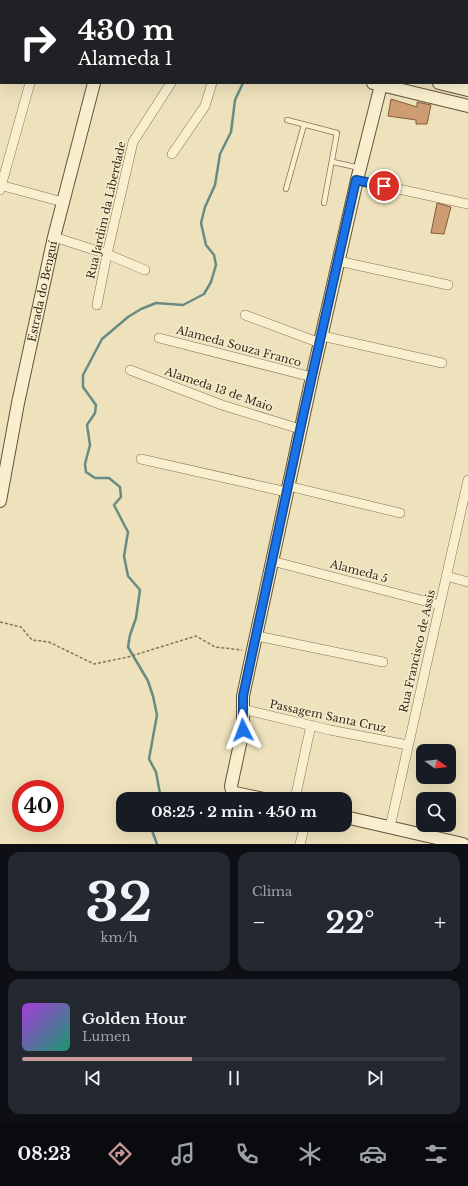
<!DOCTYPE html>
<html lang="pt">
<head>
<meta charset="utf-8">
<style>
  body { margin:0; font-family:"Libre Baskerville",serif; background:#242831; color:#f1f3f6; height:100vh; display:flex; flex-direction:column; font-size:15px; white-space:nowrap }
  * { box-sizing:border-box; margin:0 }
  p { font-size:13px; color:#9ea1a6 }
  .icon { flex:none; width:22px; height:22px; fill:none; stroke:currentColor; stroke-width:2; stroke-linecap:round; stroke-linejoin:round }
  .map { position:relative; height:844px; overflow:hidden }
  .details { display:flex; flex-direction:column; gap:8px; padding:8px; background:#0d0f14; flex:1 }
  .details>* { flex:none }
  .hud { position:absolute; left:0px; top:0px; width:468px; height:84px; box-shadow:0 4px 16px #0002; background:#202124; color:#fff; overflow:hidden }
  .needle { width:26px; rotate:104deg }
  .fabs { position:absolute; left:416px; top:744px; display:grid; gap:8px }
  .fabs a { display:grid; place-items:center; width:40px; height:40px; border-radius:8px; background:#171b24; box-shadow:0 4px 16px #0002; font-size:20px }
  .speed { position:absolute; left:12px; top:780px; display:flex; gap:8px; font-size:20px; font-weight:700; text-align:center }
  .speed>* { display:grid; place-content:center; width:52px; height:52px; border-radius:50%; background:#171b24; box-shadow:0 4px 16px #0002; line-height:1 }
  .speed .limit { border:6px solid #d22; background:#fff; color:#111 }
  .pin { position:absolute; display:grid; place-items:center; width:34px; height:34px; color:#fff; margin:-17px; border:2px solid #fff; border-radius:50%; box-shadow:0 1px 4px #0007 }
  .me { position:absolute; width:44px; margin:-22px; rotate:357deg; stroke-linejoin:round; filter:drop-shadow(0 0 3px #0008) }
  .turn { display:flex; align-items:center; gap:14px; height:84px; padding:0 12px; font-size:18px }
  .turn .icon { width:52px; height:52px; stroke-width:2.5 }
  .turn b { display:block; font-size:28px; line-height:34px }
  .big { font-size:30px; font-weight:700; line-height:1.1 }
  .details .widget { flex:1; display:flex; flex-direction:column; justify-content:center; gap:6px; min-width:0; padding:0 14px; border-radius:12px; background:#242831 }
  .details .dial { align-items:center; gap:0 }
  .dial b { font-size:52px; line-height:1 }
  .song { display:flex; align-items:center; gap:12px }
  .cover { width:48px; height:48px; border-radius:6px; background:linear-gradient(135deg,hsl(280 70% 55%),hsl(160 70% 35%)) }
  .played { height:4px; border-radius:2px; background:linear-gradient(90deg,#c89998 40%,#363941 40%) }
  .keys { display:flex; justify-content:space-around; direction:ltr }
  .heat { display:flex; justify-content:space-between; align-items:center; font-size:22px; direction:ltr }
  .details .tiles { flex:1; display:grid; gap:8px; grid-template-columns:1fr 1fr }
  .widget:last-child { grid-column:span 2 }
  .trip { position:absolute; left:116px; top:792px; width:236px; height:40px; border-radius:12px; background:#171b24; box-shadow:0 4px 16px #0002; font-weight:700; line-height:40px; text-align:center }
  .menu { display:flex; height:64px; justify-content:space-around; align-items:center; background:#090b0e; color:#9ea1a6 }
  .menu .icon { width:28px; height:28px }
  .menu .selected { color:#c89998 }
  .menu b { font-size:18px; color:#f1f3f6 }
  .map>svg:first-child { display:block }
</style>
</head>
<body>
<div class="map">
<svg width="468" height="844" viewBox="0 0 468 844">
  <rect width="100%" height="100%" fill="#eee2bc"/>
  <g fill="none" stroke-linecap="round" stroke-linejoin="round">
    <path stroke="#688c85" stroke-width="2.5" d="M267,1V0
      M161,799L156,772L149,759L157,715L153,696L148,681L128,647L130,635L136,618L140,590L128,576L124,556L128,532L114,505L121,497L120,487L109,478H95L86,472L85,464L90,445L87,425L95,413L96,405L83,387V375L102,339L128,317L141,309L156,303L183,305L204,294L211,282L216,265L214,255L206,245L201,223L205,207L215,185L220,154L231,132L235,100L243,83
      M150,825L157,844"/>
  </g>
  <path fill="#cd9d71" stroke="#855d3b" d="M391,99L417,107V102L431,105L427,124H416V120L388,116Z
    M437,203L451,207L444,234L431,233Z"/>
  <g fill="none" stroke-linecap="round" stroke-linejoin="round">
    <defs>
      <path id="lane" d="M287,120L337,133L324,203
        M333,162L360,168
        M286,189L304,125"/>
      <path id="street" d="M214,1V0
        M463,1V0
        M172,154L205,106L212,83
        M357,180L468,204
        M0,185L63,202
        M0,190L30,83
        M54,237L107,254L145,270
        M338,261L448,285
        M97,305L107,254L133,142L171,83
        M245,315L320,343
        M322,336L442,363
        M159,338L312,377
        M130,370L222,405L300,429
        M141,459L287,492
        M288,486L400,513
        M272,561L440,605
        M446,576L468,582
        M257,636L383,662
        M242,709L330,730L408,745
        M295,799L311,725
        M390,827L468,480
        M300,844L305,825"/>
      <g id="secondary">
        <path d="M135,0L137,1"/>
        <path d="M163,0L165,1"/>
        <path d="M116,1V0"/>
        <path d="M373,83L468,106"/>
        <path d="M439,83L468,90"/>
        <path id="s1" d="M0,501L18,403L54,237L94,83"/>
        <path d="M264,799L235,793L232,791L231,786L243,730V696L312,377L357,180L381,85"/>
        <path d="M345,817L463,844"/>
      </g>
    </defs>
    <use href="#lane" stroke="#857256" stroke-width="6"/>
    <use href="#street" stroke="#857256" stroke-width="10"/>
    <use href="#secondary" stroke="#675339" stroke-width="14"/>
    <path stroke="#857256" stroke-width="1.5" stroke-dasharray="3 2" stroke-linecap="butt" d="M0,622L21,627L32,640L49,642L94,664L128,657L196,636L215,647L242,650"/>
    <use href="#lane" stroke="#f9efcf" stroke-width="4.5"/>
    <use href="#street" stroke="#f9efcf" stroke-width="9"/>
    <use href="#secondary" stroke="#f9efcf" stroke-width="12"/>
  </g>
  <g fill="none" stroke-linecap="round" stroke-linejoin="round">
    <defs>
      <path id="route" d="M243,730V696L303,416L356,180L384,186"/>
    </defs>
    <use href="#route" stroke="#114b97" stroke-width="10"/>
    <use href="#route" stroke="#1a73e8" stroke-width="7"/>
  </g>
  <g text-anchor="middle" dominant-baseline="central" stroke-width="3" stroke-linejoin="round" paint-order="stroke">
    <g font-size="11" fill="#34291b" stroke="#f5eccc">
      <text transform="translate(106 210) rotate(-77)">Rua Jardim da Liberdade</text>
      <text stroke="none"><textPath href="#s1" startOffset="214">Estrada do Benguí</textPath></text>
      <text transform="translate(239 346) rotate(15)">Alameda Souza Franco</text>
      <text transform="translate(219 389) rotate(19)">Alameda 13 de Maio</text>
      <text transform="translate(359 571) rotate(15)">Alameda 5</text>
      <text transform="translate(417 651) rotate(-77)">Rua Francisco de Assis</text>
      <text transform="translate(328 716) rotate(12)">Passagem Santa Cruz</text>
    </g>
  </g>
</svg>
<div class="fabs">
<a><svg class="needle" viewBox="-14 -14 28 28"><path d="M0-13l5 13h-10z" fill="#e53935"/><path d="M0 13l5-13h-10z" fill="#9ea1a6"/></svg></a>
<a><svg class="icon" aria-label="search" viewBox="0 0 24 24"><circle cx="10" cy="10" r="6"/><path d="M15 15l6 6"/></svg></a>
</div>
<div class="speed"><div class="limit">40</div></div>
<div class="pin" style="left:384px;top:186px;background:#d93025"><svg class="icon" aria-label="arrive" viewBox="0 0 24 24"><path d="M6 21V4h12l-3 4 3 4H6"/></svg></div>
<svg class="me" style="left:243px;top:730px" viewBox="-20 -20 40 40"><path d="M0-17L14 15 0 8-14 15z" fill="#1a73e8" stroke="#fff" stroke-width="4"/></svg>
<div class="trip">08:25 · 2 min · 450 m</div>
<div class="hud">
<div class="turn"><svg class="icon" aria-label="right" viewBox="0 0 24 24"><path d="M7 20v-9h11M14 6l5 5-5 5"/></svg><div><b>430 m</b>Alameda 1</div></div>
</div>
</div>
<section class="details">
<div class="tiles">
<div class="widget dial"><b>32</b><p>km/h</p></div>
<div class="widget"><p>Clima</p>
<div class="heat"><a>−</a><b class="big">22°</b><a>+</a></div>
</div>
<div class="widget">
<div class="song"><i class="cover"></i><div><b>Golden Hour</b><p>Lumen</p></div></div>
<div class="played"></div>
<div class="keys"><svg class="icon" aria-label="previous" viewBox="0 0 24 24"><path d="M18 5L8 12l10 7zM5 5v14"/></svg><svg class="icon" aria-label="pause" viewBox="0 0 24 24"><path d="M8 5v14M16 5v14"/></svg><svg class="icon" aria-label="next" viewBox="0 0 24 24"><path d="M6 5l10 7-10 7zM19 5v14"/></svg></div>
</div>
</div>
</section>
<nav class="menu">
<b>08:23</b>
<svg class="icon selected" aria-label="directions" viewBox="0 0 24 24"><path d="M12 3l9 9-9 9-9-9zM9 14v-3h6M13 9l2 2-2 2"/></svg>
<svg class="icon" aria-label="music" viewBox="0 0 24 24"><path d="M9 18V5l10-2v13"/><circle cx="6" cy="18" r="3"/><circle cx="16" cy="16" r="3"/></svg>
<svg class="icon" aria-label="phone" viewBox="0 0 24 24"><path d="M5 4h4l2 5-3 2q2 4 5 5l2-3 5 2v4C11 20 4 13 5 4z"/></svg>
<svg class="icon" aria-label="climate" viewBox="0 0 24 24"><path d="M12 3v18M4 7l16 10M4 17L20 7"/></svg>
<svg class="icon" aria-label="car" viewBox="0 0 24 24"><path d="M5 17H2v-5l4-1 3-4h7l3 4 3 1v5h-3M9 17h6M6 11h13"/><circle cx="7" cy="17" r="2"/><circle cx="17" cy="17" r="2"/></svg>
<svg class="icon" aria-label="filters" viewBox="0 0 24 24"><path d="M4 7h16M4 17h16"/><circle cx="9" cy="7" r="2"/><circle cx="15" cy="17" r="2"/></svg>
</nav>
</body>
</html>
